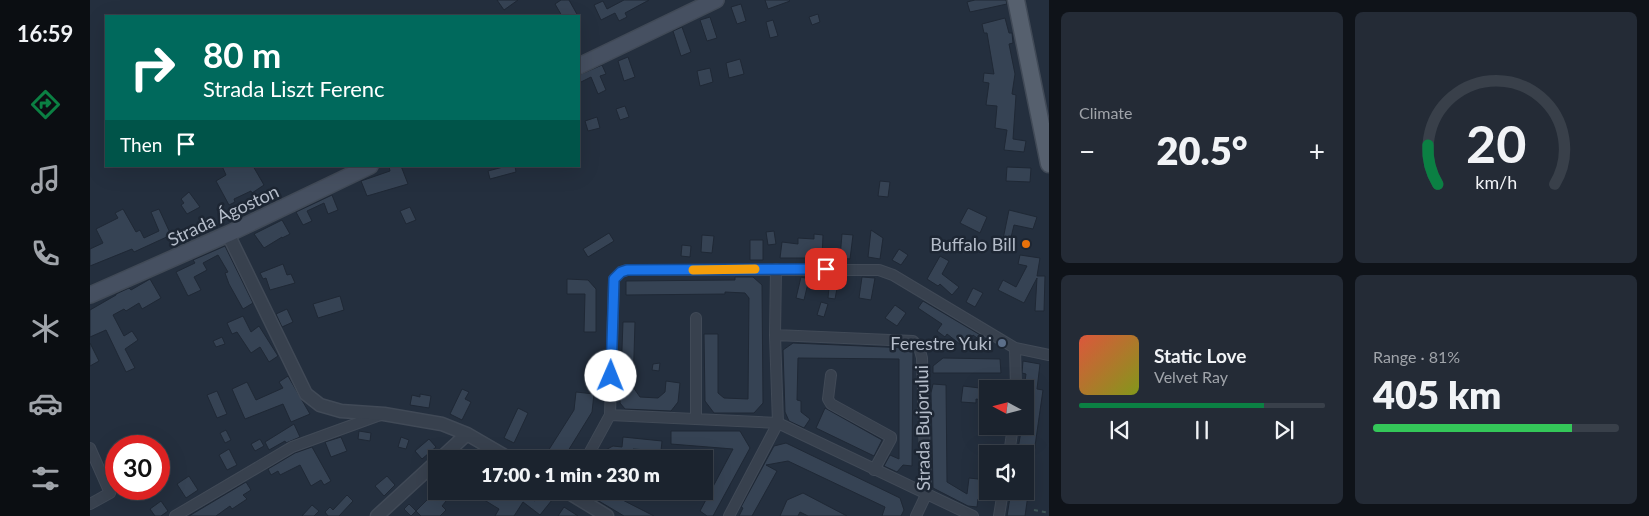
<!DOCTYPE html>
<html lang="en">
<head>
<meta charset="utf-8">
<style>
  body { margin:0; font-family:Lato,sans-serif; background:#242b36; color:#f1f3f6; height:100vh; display:flex; flex-direction:column; font-size:19px; white-space:nowrap }
  * { box-sizing:border-box; margin:0 }
  p { font-size:16px; color:#a0a4aa }
  .icon { flex:none; width:28px; height:28px; fill:none; stroke:currentColor; stroke-width:2; stroke-linecap:round; stroke-linejoin:round }
  .map { position:relative; flex:1; overflow:hidden }
  .details { display:flex; flex-direction:column; gap:12px; padding:12px; background:#0f1319; width:600px }
  .details>* { flex:none }
  .hud { position:absolute; left:15px; top:15px; width:475px; height:152px; border-radius:0px; box-shadow:0 5px 20px #0002,0 0 0 1px #39404a; background:#00695c; color:#fff; overflow:hidden }
  .needle { width:32px; rotate:277deg }
  .controls { position:absolute; left:889px; top:380px; display:grid; gap:10px }
  .controls a { display:grid; place-items:center; width:55px; height:55px; border-radius:0px; background:#1b232e; box-shadow:0 5px 20px #0002,0 0 0 1px #39404a; font-size:25px }
  .speed { position:absolute; left:15px; top:435px; display:flex; gap:10px; font-size:25px; font-weight:700; text-align:center }
  .speed>* { display:grid; place-content:center; width:65px; height:65px; border-radius:50%; background:#1b232e; box-shadow:0 5px 20px #0002,0 0 0 1px #39404a; line-height:1 }
  .speed .limit { border:8px solid #d22; background:#fff; color:#111 }
  .pin { position:absolute; display:grid; place-items:center; width:42px; height:42px; color:#fff; margin:-21px; border-radius:10px; box-shadow:0 2px 8px #0006 }
  .me { position:absolute; width:55px; margin:-28px; rotate:1deg; stroke-linejoin:round; filter:drop-shadow(0 0 4px #0008) }
  .turn { display:flex; align-items:center; gap:18px; height:105px; padding:0 15px; font-size:22px }
  .turn .icon { width:65px; height:65px; stroke-width:2.5 }
  .turn b { display:block; font-size:35px; line-height:42px }
  .then { display:flex; align-items:center; height:48px; padding:0 15px; background:#0003; gap:10px; font-size:19px }
  .big { font-size:38px; font-weight:800; line-height:1.1 }
  .details .tile { flex:1; display:flex; flex-direction:column; justify-content:center; gap:8px; min-width:0; padding:0 18px; border-radius:8px; background:#242b36 }
  .details .dial { align-items:center; gap:0 }
  .dial svg { height:130px; overflow:visible; fill:none; stroke:#39404a; stroke-width:7; stroke-linecap:round; text-anchor:middle }
  .dial text { fill:#f1f3f6; stroke:none }
  .song { display:flex; align-items:center; gap:15px }
  .cover { width:60px; height:60px; border-radius:8px; background:linear-gradient(135deg,hsl(10 70% 55%),hsl(70 70% 35%)) }
  .played { height:5px; border-radius:2px; background:linear-gradient(90deg,#0b8043 75%,#39404a 75%) }
  .keys { display:flex; justify-content:space-around; direction:ltr }
  .heat { display:flex; justify-content:space-between; align-items:center; font-size:28px; direction:ltr }
  .charge { height:8px; border-radius:4px; background:linear-gradient(90deg,#34c759 81%,#39404a 0) }
  .details .tiles { flex:1; display:grid; gap:12px; grid-template-columns:repeat(2,1fr) }
  .trip { position:absolute; left:338px; top:450px; width:285px; height:50px; border-radius:0px; background:#1b232e; box-shadow:0 5px 20px #0002,0 0 0 1px #39404a; font-weight:800; line-height:50px; text-align:center }
  main { display:flex; flex:1; min-height:0 }
  .dock { display:flex; flex-direction:column; width:90px; justify-content:space-around; align-items:center; background:#0b0e12; color:#a0a4aa }
  .dock .icon { width:35px; height:35px }
  .dock .on { color:#0b8043 }
  .dock b { font-size:22px; color:#f1f3f6 }
  .map>svg:first-child { display:block }
</style>
</head>
<body>
<main>
<nav class="dock">
<b>16:59</b>
<svg class="icon on" aria-label="directions" viewBox="0 0 24 24"><path d="M12 3l9 9-9 9-9-9zM9 14v-3h6M13 9l2 2-2 2"/></svg>
<svg class="icon" aria-label="music" viewBox="0 0 24 24"><path d="M9 18V5l10-2v13"/><circle cx="6" cy="18" r="3"/><circle cx="16" cy="16" r="3"/></svg>
<svg class="icon" aria-label="phone" viewBox="0 0 24 24"><path d="M5 4h4l2 5-3 2q2 4 5 5l2-3 5 2v4C11 20 4 13 5 4z"/></svg>
<svg class="icon" aria-label="climate" viewBox="0 0 24 24"><path d="M12 3v18M4 7l16 10M4 17L20 7"/></svg>
<svg class="icon" aria-label="car" viewBox="0 0 24 24"><path d="M5 17H2v-5l4-1 3-4h7l3 4 3 1v5h-3M9 17h6M6 11h13"/><circle cx="7" cy="17" r="2"/><circle cx="17" cy="17" r="2"/></svg>
<svg class="icon" aria-label="filters" viewBox="0 0 24 24"><path d="M4 7h16M4 17h16"/><circle cx="9" cy="7" r="2"/><circle cx="15" cy="17" r="2"/></svg>
</nav>
<div class="map">
<svg width="959" height="516" viewBox="0 0 959 516">
  <rect width="100%" height="100%" fill="#242f3e"/>
  <path fill="#364354" stroke="#1f2835" d="M407,0H428L414,10Z
    M471,0H479L488,16H472L465,4Z
    M534,0H559L535,13L537,17L529,21L525,13L511,20L504,5L513,1L517,9Z
    M675,0H699L700,1L678,9Z
    M885,0H916L917,4L880,12L877,2Z
    M651,4L656,21L647,24L641,7Z
    M728,14L730,22L722,25L719,17Z
    M620,17L627,38L617,41L610,20Z
    M915,18L919,33H922L923,43L919,44L925,74L922,94L926,95L923,139L936,141L934,152L914,150L917,130L905,128L907,106L896,105L899,83L893,82L894,73L904,74L897,33H894L892,24Z
    M683,20L688,36L680,38L676,22Z
    M592,27L601,52L591,56L583,31Z
    M538,57L545,77L534,81L528,61Z
    M650,59L654,74L639,78L636,63Z
    M512,65L516,74L510,76L516,90L508,94L501,77L489,83V75Z
    M620,68L623,82L610,86L607,71Z
    M535,106L539,117L530,120L526,109Z
    M507,117L510,128L498,131L495,121Z
    M132,166H163L174,185L162,193L161,191L144,199L145,202L139,205L126,181L136,175Z
    M299,166H311L318,184L277,196L271,181L300,171Z
    M417,166H425L426,172L400,179L398,171Z
    M917,167L941,168L940,182L916,181Z
    M790,181L800,182L798,197L788,196Z
    M99,192L110,207L97,214L91,205L94,203L91,199Z
    M242,195L248,210L238,214L234,203L217,211L222,221L213,225L206,212Z
    M320,207L326,220L316,224L310,211Z
    M878,208L897,217L890,233L870,223Z
    M33,209L46,232L50,230L54,238L69,231L61,212L69,209L81,235L44,252L42,249L0,266V249L13,243L6,229L28,218L25,213Z
    M919,210L947,217L943,229L924,225L919,246L912,244Z
    M192,220L200,234L192,238V237L174,248L164,234Z
    M781,230L793,238L790,259L778,257Z
    M684,231L686,244L678,245L676,232Z
    M519,233L524,241L498,257L493,249Z
    M724,234L733,235L732,258H690L692,242L708,244V238L724,239Z
    M752,234L763,235L760,259L750,258Z
    M612,235L624,236L622,253L611,252Z
    M660,240H673V260H660Z
    M592,245L601,246L600,257L591,256Z
    M135,246L163,303L153,309L139,284L135,273L138,272L128,255L113,263L117,270L104,277L111,290L98,296L86,272L105,263L103,260Z
    M809,249L818,255L811,265L802,260Z
    M930,255L950,258L947,276H955L954,311H945L947,278L934,303L908,290L913,280L926,287L937,266L928,264Z
    M850,256L859,261L852,274L869,287L862,295L850,284L848,286L837,279Z
    M193,264L197,275L201,274L205,283L180,290L176,278L173,279L170,273Z
    M645,277H663L672,285L673,403L664,413H624L615,401L614,334H628V393L634,398L658,399L659,298L655,293L635,292V294L536,295V281L645,280Z
    M711,277L719,279L714,300L706,298Z
    M740,277H755L754,284L748,283L745,299L738,298Z
    M772,277L785,278L781,300L769,298Z
    M60,279L71,298L52,309L49,303L36,311L34,309L23,315L34,336L42,331L48,340L35,349L45,368L36,372L16,330L0,337V310L26,295V294L39,288L41,290Z
    M477,279L498,280L506,289V332H494L495,294H477Z
    M883,288L893,293L885,307L876,302Z
    M250,296L254,310L228,318L223,304Z
    M833,301L892,336L890,340L883,335L875,348L857,334L855,337L847,331L852,324L828,308Z
    M731,302L738,304L734,317L727,315Z
    M805,305L816,313L807,326L795,318Z
    M197,309L203,322L192,327L186,314Z
    M153,316L161,332L169,326L188,356L179,362L170,347L161,353L147,332L142,334L137,323Z
    M533,322H545L543,387L550,397L568,398L575,392L576,381L590,383L588,402L581,411L535,409L530,403Z
    M132,337L135,344L126,347L123,341Z
    M0,343L9,361L0,366Z
    M703,343L818,348L823,352L822,466L813,465L807,472L794,466L800,455L809,459V359L708,358L707,400L711,401V412L720,419L714,428L699,421L695,412L693,350Z
    M853,358L910,359L911,373H843V366Z
    M933,361L950,364L947,389L953,390L935,516H917L921,491H935V454H927L932,426H935L938,389L934,388L936,374L932,373Z
    M570,363L569,371L562,370L563,364Z
    M198,376L220,414L201,422L193,404L155,419L142,389L157,382L166,400L193,388L189,382Z
    M843,384L856,385L857,482L877,494L879,478L897,480L894,500L888,499L887,507L878,506L843,488L841,393Z
    M873,386L898,389V401L886,399V403L871,402Z
    M372,389L379,392L375,399L381,402L372,420L360,414Z
    M127,391L137,414L127,418L117,395Z
    M486,392L504,394L502,412L473,459H453L484,410Z
    M330,394L341,396L339,408L320,405L322,395L330,397Z
    M428,408L438,413L424,443L414,438Z
    M735,408L792,440L784,456L726,428Z
    M204,424L210,437L196,443L195,441L179,450L175,442Z
    M136,430L141,440L135,443L130,433Z
    M269,431L281,433L280,441L268,439Z
    M581,431H650L660,448L623,516H617L610,511L643,449L581,444Z
    M251,437L257,451L241,457L235,442Z
    M311,437L319,440L316,449L308,447Z
    M533,437L572,441L571,451L543,449L542,459H504L506,455L523,446L532,447Z
    M170,439L174,446L165,451L161,444Z
    M339,439L346,447L332,459L325,451Z
    M696,443L810,498L814,510L811,516H792L795,507L698,461L676,465L687,471L662,516H649L653,508L651,507L684,446Z
    M222,447L241,481L234,485L231,480L221,486L210,465L190,475L188,471L181,475L178,469L205,453Z
    M139,449L147,465L137,470L129,455Z
    M99,476L108,490L96,498L87,484Z
    M297,476L305,485L294,496L285,486Z
    M156,482L161,490L153,495L157,499L142,509L140,506L126,516H99Z
    M346,491H364L352,506L356,510L350,516H331L326,511Z
    M395,491H430L445,501L452,492L462,500L450,515L433,502L424,516H405L409,509L391,498Z
    M492,491H515L564,516H534Z
    M713,493L757,516H718L710,512L708,516H690L697,500Z
    M257,495L263,501L249,516H238L235,512L240,507L243,510Z
    M71,501L78,511L71,516H65L60,509Z
    M319,504L326,511L321,516L314,509Z
    M222,505L229,511L224,516H212Z
    M474,507L488,516H468Z"/>
  <g fill="none" stroke-linecap="round" stroke-linejoin="round">
    <defs>
      <path id="minor" d="M606,318V419
        M685,335L823,341L829,347L832,358L836,495L826,516
        M925,348L926,389
        M741,375L738,399L741,404L801,437V439L784,470
        M520,415L688,423L883,516
        M0,448L20,493L0,504
        M919,454L923,426
        M496,459L520,415L524,279L531,272L537,270H789L803,275L925,348L959,355
        M85,516L202,447L290,415
        M639,516L688,423L685,335L686,269
        M909,516L913,491"/>
      <path id="tertiary" d="M138,234L216,394L230,405L251,411L294,414L352,424L377,434L420,459
        M350,459L377,434
        M476,491L517,516
        M287,516L346,462"/>
      <path id="secondary" d="M489,66L626,0
        M0,295L138,234L280,166"/>
      <path id="primary" d="M926,0L959,164"/>
    </defs>
    <use href="#minor" stroke="#414a57" stroke-width="12"/>
    <use href="#tertiary" stroke="#414a57" stroke-width="15"/>
    <use href="#secondary" stroke="#414a57" stroke-width="18"/>
    <use href="#primary" stroke="#414a57" stroke-width="19"/>
    <path stroke="#3f5557" stroke-width="2" stroke-dasharray="4 4" stroke-linecap="butt" d="M944,510L959,513"/>
    <use href="#minor" stroke="#38414e" stroke-width="10"/>
    <use href="#tertiary" stroke="#38414e" stroke-width="12"/>
    <use href="#secondary" stroke="#465061" stroke-width="15"/>
    <use href="#primary" stroke="#56606e" stroke-width="16"/>
  </g>
  <g fill="none" stroke-linecap="round" stroke-linejoin="round">
    <defs>
      <path id="route" d="M521,376L524,279L531,272L537,270L736,269"/>
    </defs>
    <use href="#route" stroke="#114b97" stroke-width="12"/>
    <use href="#route" stroke="#1a73e8" stroke-width="9"/>
    <path stroke="#f59e0b" stroke-width="9" d="M603,270L665,269"/>
  </g>
  <circle fill="#e8710a" stroke="#1d2633" stroke-width="2" cx="936" cy="244" r="5"/>
  <circle fill="#5c6f8a" stroke="#1d2633" stroke-width="2" cx="912" cy="343" r="5"/>
  <g text-anchor="middle" dominant-baseline="central" stroke-width="5" stroke-linejoin="round" paint-order="stroke">
    <g font-size="18" fill="#b4bcc9" stroke="#1d2633">
      <text transform="translate(133 215) rotate(-25)">Strada Ágoston</text>
      <text transform="translate(832 428) rotate(-91)">Strada Bujorului</text>
    </g>
    <g font-size="18" fill="#b4bcc9" stroke="#1d2633" text-anchor="end">
      <text x="926" y="244">Buffalo Bill</text>
      <text x="902" y="343">Ferestre Yuki</text>
    </g>
  </g>
</svg>
<div class="controls">
<a><svg class="needle" viewBox="-14 -14 28 28"><path d="M0-13l5 13h-10z" fill="#e53935"/><path d="M0 13l5-13h-10z" fill="#a0a4aa"/></svg></a>
<a><svg class="icon" aria-label="sound" viewBox="0 0 24 24"><path d="M4 9h4l5-4v14l-5-4H4zM17 9q2 3 0 6"/></svg></a>
</div>
<div class="speed"><div class="limit">30</div></div>
<div class="pin" style="left:736px;top:269px;background:#d93025"><svg class="icon" aria-label="arrive" viewBox="0 0 24 24"><path d="M6 21V4h12l-3 4 3 4H6"/></svg></div>
<svg class="me" style="left:521px;top:376px" viewBox="-20 -20 40 40"><circle r="19" fill="#fff"/><path d="M0-13L10 11 0 6-10 11z" fill="#1a73e8"/></svg>
<div class="trip">17:00 · 1 min · 230 m</div>
<div class="hud">
<div class="turn"><svg class="icon" aria-label="right" viewBox="0 0 24 24"><path d="M7 20v-9h11M14 6l5 5-5 5"/></svg><div><b>80 m</b>Strada Liszt Ferenc</div></div>
<div class="then">Then<svg class="icon" aria-label="arrive" viewBox="0 0 24 24"><path d="M6 21V4h12l-3 4 3 4H6"/></svg></div>
</div>
</div>
<section class="details">
<div class="tiles">
<div class="tile"><p>Climate</p>
<div class="heat"><a>−</a><b class="big">20.5°</b><a>+</a></div>
</div>
<div class="tile dial"><svg viewBox="0 0 100 80">
<path d="M14 69A42 42 0 1 1 86 69"/>
<path d="M14 69A42 42 0 0 1 8 45" stroke="#0b8043"/>
<text x="50" y="56" font-size="32" font-weight="700">20</text>
<text x="50" y="72" font-size="11">km/h</text>
</svg></div>
<div class="tile">
<div class="song"><i class="cover"></i><div><b>Static Love</b><p>Velvet Ray</p></div></div>
<div class="played"></div>
<div class="keys"><svg class="icon" aria-label="previous" viewBox="0 0 24 24"><path d="M18 5L8 12l10 7zM5 5v14"/></svg><svg class="icon" aria-label="pause" viewBox="0 0 24 24"><path d="M8 5v14M16 5v14"/></svg><svg class="icon" aria-label="next" viewBox="0 0 24 24"><path d="M6 5l10 7-10 7zM19 5v14"/></svg></div>
</div>
<div class="tile"><p>Range · 81%</p><b class="big">405 km</b><div class="charge"></div></div>
</div>
</section>
</main>
</body>
</html>
